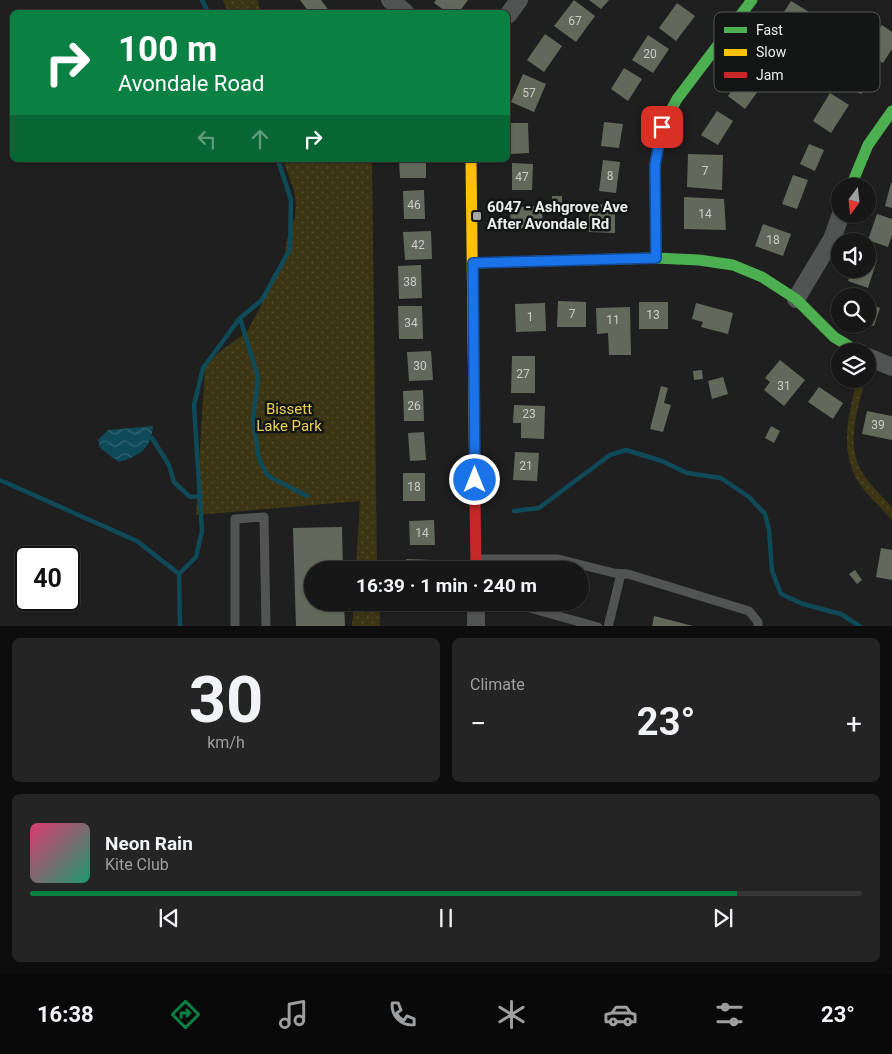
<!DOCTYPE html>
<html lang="en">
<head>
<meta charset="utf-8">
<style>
  body { margin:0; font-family:Roboto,sans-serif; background:#242424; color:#f1f3f6; height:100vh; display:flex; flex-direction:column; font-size:19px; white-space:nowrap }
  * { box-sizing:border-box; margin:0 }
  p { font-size:16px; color:#9e9fa1 }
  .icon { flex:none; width:28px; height:28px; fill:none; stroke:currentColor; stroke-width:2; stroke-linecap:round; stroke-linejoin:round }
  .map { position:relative; height:626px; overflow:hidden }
  .sheet { display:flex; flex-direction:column; gap:12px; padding:12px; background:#0d0d0d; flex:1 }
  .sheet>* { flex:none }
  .guide { position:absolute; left:10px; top:10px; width:500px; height:152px; border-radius:8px; box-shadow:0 1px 4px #0004,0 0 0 1px #363636; background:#0b8043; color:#fff; overflow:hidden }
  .needle { width:32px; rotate:195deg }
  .tools { position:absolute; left:831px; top:178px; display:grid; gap:10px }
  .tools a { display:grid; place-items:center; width:45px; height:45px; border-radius:50%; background:#171717; box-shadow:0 1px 4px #0004,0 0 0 1px #363636; font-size:25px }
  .speed { position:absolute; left:15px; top:546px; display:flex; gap:10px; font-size:25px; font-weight:700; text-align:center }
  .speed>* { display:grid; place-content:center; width:65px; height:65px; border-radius:50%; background:#171717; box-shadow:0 1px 4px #0004,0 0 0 1px #363636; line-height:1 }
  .speed .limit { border:2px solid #111; border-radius:8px; background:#fff; color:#111 }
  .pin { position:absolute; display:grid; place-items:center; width:42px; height:42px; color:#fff; margin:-21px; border-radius:10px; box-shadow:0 2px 8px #0006 }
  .me { position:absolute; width:55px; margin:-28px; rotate:0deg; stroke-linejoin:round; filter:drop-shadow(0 0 4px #0008) }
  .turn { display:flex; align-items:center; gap:18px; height:105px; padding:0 25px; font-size:22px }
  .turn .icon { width:65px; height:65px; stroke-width:2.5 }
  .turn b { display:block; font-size:35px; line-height:42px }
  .lanes { display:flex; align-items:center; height:48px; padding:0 25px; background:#0003; justify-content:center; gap:25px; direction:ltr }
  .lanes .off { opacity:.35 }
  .big { font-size:38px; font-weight:700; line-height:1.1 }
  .sheet .widget { flex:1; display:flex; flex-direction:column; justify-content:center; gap:8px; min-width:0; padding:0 18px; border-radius:8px; background:#242424 }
  .sheet .dial { align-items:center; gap:0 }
  .dial b { font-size:65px; line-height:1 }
  .song { display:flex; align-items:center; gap:15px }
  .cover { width:60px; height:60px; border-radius:8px; background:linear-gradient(135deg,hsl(340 70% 55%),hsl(160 70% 35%)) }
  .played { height:5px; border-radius:2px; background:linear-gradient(90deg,#0b8043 85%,#363636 85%) }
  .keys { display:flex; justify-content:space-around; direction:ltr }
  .heat { display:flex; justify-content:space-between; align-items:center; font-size:28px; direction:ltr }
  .sheet .tiles { flex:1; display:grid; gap:12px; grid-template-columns:1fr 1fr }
  .widget:last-child { grid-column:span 2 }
  .trip { position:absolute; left:304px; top:561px; width:285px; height:50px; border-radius:25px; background:#171717; box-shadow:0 1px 4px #0004,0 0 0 1px #363636; font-weight:700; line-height:50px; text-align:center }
  .tabs { display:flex; height:80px; justify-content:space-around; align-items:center; background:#090909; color:#9e9fa1 }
  .tabs .icon { width:35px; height:35px }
  .tabs .active { color:#0b8043 }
  .tabs b { font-size:22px; color:#f1f3f6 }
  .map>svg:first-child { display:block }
</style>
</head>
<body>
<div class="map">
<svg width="892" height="627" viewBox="0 0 892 627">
  <defs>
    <pattern id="park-dots" width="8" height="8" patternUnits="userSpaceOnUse" patternTransform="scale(1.25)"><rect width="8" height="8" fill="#3c3514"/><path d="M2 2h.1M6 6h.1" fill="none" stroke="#4f492b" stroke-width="1.8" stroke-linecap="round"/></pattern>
    <pattern id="water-waves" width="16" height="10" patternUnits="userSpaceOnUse" patternTransform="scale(1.25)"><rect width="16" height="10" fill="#0f4a59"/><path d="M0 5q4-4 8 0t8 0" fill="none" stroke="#326471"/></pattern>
  </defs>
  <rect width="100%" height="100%" fill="#1f1f1f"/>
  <path fill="url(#park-dots)" d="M223,0H257L261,12H227Z
    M283,160H372L377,570H356L360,501L196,515L205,367L218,353L247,332L285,260L286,243L295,217L296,204L294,190Z
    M857,379H865C858,410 844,446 864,475C872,487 883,497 892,507V520C881,507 864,493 856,478C839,445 850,412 857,379Z
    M354,603H380V626H352Z"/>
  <path fill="url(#water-waves)" d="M153,426C151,449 139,456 119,462L100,448L98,440L108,430Z"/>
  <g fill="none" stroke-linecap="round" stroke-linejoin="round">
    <path stroke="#0f4a59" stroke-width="4.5" d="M202,0L208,12
      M240,318L258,377L253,420L259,459L268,476L307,496
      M152,438L169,465L174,482L190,497L201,496
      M0,480L137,541L179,574L196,557L202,531L194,405L203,368L240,318L262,300L290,249L291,200L278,160
      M514,511L539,508L610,455L626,450L662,461L687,473L721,478L749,497L765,514L769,530L772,571L781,594L803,604L841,614L861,627
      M179,574L180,627"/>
  </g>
  <path fill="#63695a" d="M300,0H321L330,12H309Z
    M436,0H468L459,12H447L434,3Z
    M574,0L595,16L576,42L554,26Z
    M589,0H609L601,9Z
    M791,1L809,12L793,37L775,26Z
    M677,3L695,16L676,41L659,28Z
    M882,25L892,32V49L883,63L864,50Z
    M545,34L562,46L544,72L527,60Z
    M648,35L669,49L653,73L632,60Z
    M856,63L873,74L861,94L843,84Z
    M624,68L642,79L628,101L611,89Z
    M523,74L546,84L534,112L511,102Z
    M744,74L761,87L745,109L728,96Z
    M830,93L849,105L831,133L813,121Z
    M717,111L733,121L718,145L701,135Z
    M604,122L623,124L619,148L601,146Z
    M508,123H528L529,153L509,154Z
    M809,144L824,150L815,171L800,164Z
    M688,154L723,155L722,190L687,187Z
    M399,160H426V178H400Z
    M603,160L620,162L616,193L599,191Z
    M512,163L533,164L532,190H512Z
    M793,175L808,180L797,209L782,204Z
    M891,183H892V208L885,206Z
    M424,190L425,219H404L403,191Z
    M552,196H562V206L552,207Z
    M684,197L724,199L726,230L684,229Z
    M589,204L615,205V233L589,232Z
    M542,206L543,228L511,229L510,207Z
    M877,214L892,219V235L888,247L868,240Z
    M763,224L791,234L783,256L755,246Z
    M431,231L432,259L405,260L403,232Z
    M868,257L877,260L868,288L848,281L852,269H868Z
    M421,265L422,298L399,299L398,266Z
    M558,301L586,302V327H557Z
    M639,302H668V329H639Z
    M545,303L546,331L516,332L515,304Z
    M696,303L733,313L728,334L701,327L703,322L692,319Z
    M868,303L880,308L874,326L868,324Z
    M398,306H422L423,339H399Z
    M630,307L631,355H609L608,333L597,334L596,308Z
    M431,351L433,380L409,381L407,352Z
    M512,356H535V393H511Z
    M780,360L805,380L784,406L764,390L770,382L765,378Z
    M702,370L703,379L694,380L693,371Z
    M723,377L728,394L712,399L708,381Z
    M661,386L668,388L664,403L671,405L663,432L650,429Z
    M819,387L843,403L833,419L808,402Z
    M423,390L424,421H404L403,391Z
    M514,405L545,406L544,439L521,438V423H513Z
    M867,411L892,416V440L862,434Z
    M771,426L780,431L774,443L765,438Z
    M424,432L426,460L410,461L408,433Z
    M515,452L539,453L537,481L513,480Z
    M403,473H425V501H403Z
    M434,520L435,545H410L409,521Z
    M342,527L343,570H312V602H344L345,627H296L293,528Z
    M881,548L892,550V580L876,577Z
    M406,559L435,560V570H406Z
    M855,570L862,580L857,584L849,574Z
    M654,616L693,626V627H652Z"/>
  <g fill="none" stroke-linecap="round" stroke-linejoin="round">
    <path stroke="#525353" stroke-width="9" d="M476,559H558L614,573L628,574L749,611L758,622V627
      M535,570L537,559
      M527,602L526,607L598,627
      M235,627V519L264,517L266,627
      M608,627L621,574"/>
    <path stroke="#525353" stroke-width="18" d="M390,0L405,12
      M508,15L519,0
      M796,299L832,239L841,214
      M868,357L892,367
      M476,602V627"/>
    <path stroke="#4caf50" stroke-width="11" d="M851,186L868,145L892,111
      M656,258L655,165L662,127L677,99L752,0
      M473,263L656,258L699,260L733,265L762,277L796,299L834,337L857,351"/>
    <path stroke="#ffc107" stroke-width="11" d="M471,160L475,499"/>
    <path stroke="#c62828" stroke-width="11" d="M475,499L476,570"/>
  </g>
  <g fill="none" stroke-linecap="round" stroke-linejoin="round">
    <defs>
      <path id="route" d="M475,480L473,263L656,258L655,165L662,127"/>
    </defs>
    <use href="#route" stroke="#114b97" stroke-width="12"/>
    <use href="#route" stroke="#1a73e8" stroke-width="9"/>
  </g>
  <rect fill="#a4a5a5" stroke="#141615" stroke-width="2" x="472" y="211" width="10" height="10" rx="2.5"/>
  <g text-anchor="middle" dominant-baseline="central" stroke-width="5" stroke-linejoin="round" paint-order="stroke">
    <g font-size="12" fill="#caccc8">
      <text x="575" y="21">67</text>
      <text x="650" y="54">20</text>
      <text x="529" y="93">57</text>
      <text x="705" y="171">7</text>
      <text x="610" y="176">8</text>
      <text x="522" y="177">47</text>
      <text x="414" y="205">46</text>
      <text x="705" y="214">14</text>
      <text x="773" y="240">18</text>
      <text x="418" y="245">42</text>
      <text x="410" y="282">38</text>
      <text x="572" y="314">7</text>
      <text x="653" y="315">13</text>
      <text x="530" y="317">1</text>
      <text x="613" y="320">11</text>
      <text x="411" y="323">34</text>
      <text x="420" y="366">30</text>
      <text x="523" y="374">27</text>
      <text x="784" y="386">31</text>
      <text x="414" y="406">26</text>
      <text x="529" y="414">23</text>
      <text x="878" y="425">39</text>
      <text x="526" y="466">21</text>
      <text x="414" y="487">18</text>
      <text x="422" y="533">14</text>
    </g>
    <g font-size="15" font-weight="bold" fill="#eceded" stroke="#141615" text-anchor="start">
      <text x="487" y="207">6047 - Ashgrove Ave<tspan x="487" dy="17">After Avondale Rd</tspan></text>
    </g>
    <g font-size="15" fill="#ebd158" stroke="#141615">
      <text x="289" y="409">Bissett<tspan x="289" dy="17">Lake Park</tspan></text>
    </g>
  </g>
  <rect x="714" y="12" width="166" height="80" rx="8" fill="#141615" stroke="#555656" stroke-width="1"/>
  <rect x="724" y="27" width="23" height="6" fill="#4caf50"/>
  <rect x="724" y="49" width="23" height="7" fill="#ffc107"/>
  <rect x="724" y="72" width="23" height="6" fill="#c62828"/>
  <g font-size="14" fill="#eceded">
    <text x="756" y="35">Fast</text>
    <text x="756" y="57">Slow</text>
    <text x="756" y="80">Jam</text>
  </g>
</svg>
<div class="tools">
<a><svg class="needle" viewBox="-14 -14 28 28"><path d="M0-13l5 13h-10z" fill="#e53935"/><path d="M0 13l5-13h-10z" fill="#9e9fa1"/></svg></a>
<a><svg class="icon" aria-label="sound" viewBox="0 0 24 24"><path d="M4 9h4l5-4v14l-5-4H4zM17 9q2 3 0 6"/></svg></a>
<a><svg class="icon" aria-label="search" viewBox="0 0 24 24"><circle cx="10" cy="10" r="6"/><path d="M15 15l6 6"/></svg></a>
<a><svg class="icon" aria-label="layers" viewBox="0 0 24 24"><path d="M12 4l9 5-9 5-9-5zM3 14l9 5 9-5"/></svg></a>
</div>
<div class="speed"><div class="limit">40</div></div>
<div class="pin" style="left:662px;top:127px;background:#d93025"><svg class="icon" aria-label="arrive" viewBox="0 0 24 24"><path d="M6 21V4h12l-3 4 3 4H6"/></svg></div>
<svg class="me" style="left:475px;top:480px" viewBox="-20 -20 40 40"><circle r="17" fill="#1a73e8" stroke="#fff" stroke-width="3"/><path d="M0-11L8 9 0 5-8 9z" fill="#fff"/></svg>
<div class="trip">16:39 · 1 min · 240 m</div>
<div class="guide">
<div class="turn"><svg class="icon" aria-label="right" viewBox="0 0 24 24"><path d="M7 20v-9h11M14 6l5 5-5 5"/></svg><div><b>100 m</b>Avondale Road</div></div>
<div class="lanes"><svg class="icon off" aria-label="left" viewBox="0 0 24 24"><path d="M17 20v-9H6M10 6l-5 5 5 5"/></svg><svg class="icon off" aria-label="ahead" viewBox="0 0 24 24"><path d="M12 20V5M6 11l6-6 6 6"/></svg><svg class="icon" aria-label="right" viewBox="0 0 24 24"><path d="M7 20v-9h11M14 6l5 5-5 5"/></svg></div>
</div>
</div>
<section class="sheet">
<div class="tiles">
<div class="widget dial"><b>30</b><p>km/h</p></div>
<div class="widget"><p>Climate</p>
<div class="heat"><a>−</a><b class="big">23°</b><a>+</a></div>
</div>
<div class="widget">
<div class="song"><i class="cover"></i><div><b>Neon Rain</b><p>Kite Club</p></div></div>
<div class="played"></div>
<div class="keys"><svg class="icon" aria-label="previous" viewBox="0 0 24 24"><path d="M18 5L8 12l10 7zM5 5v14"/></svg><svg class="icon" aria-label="pause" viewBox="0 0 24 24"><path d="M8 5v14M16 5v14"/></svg><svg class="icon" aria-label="next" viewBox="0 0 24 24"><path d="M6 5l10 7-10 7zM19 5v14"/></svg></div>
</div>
</div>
</section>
<nav class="tabs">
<b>16:38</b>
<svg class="icon active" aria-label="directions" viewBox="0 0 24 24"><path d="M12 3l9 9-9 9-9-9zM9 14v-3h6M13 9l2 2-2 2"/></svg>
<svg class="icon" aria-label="music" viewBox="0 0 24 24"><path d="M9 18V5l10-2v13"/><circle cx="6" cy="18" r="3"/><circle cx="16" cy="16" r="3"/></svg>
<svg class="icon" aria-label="phone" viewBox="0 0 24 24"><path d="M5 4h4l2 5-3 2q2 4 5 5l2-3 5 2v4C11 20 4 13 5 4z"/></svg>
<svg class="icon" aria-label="climate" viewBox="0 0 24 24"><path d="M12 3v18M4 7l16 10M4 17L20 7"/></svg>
<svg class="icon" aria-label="car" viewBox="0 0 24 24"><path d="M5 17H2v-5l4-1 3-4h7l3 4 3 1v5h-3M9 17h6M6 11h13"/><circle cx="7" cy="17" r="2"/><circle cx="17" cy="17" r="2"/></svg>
<svg class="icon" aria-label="filters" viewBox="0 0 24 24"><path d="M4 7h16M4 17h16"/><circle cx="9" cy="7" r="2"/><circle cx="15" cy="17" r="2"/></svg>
<b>23°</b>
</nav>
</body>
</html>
